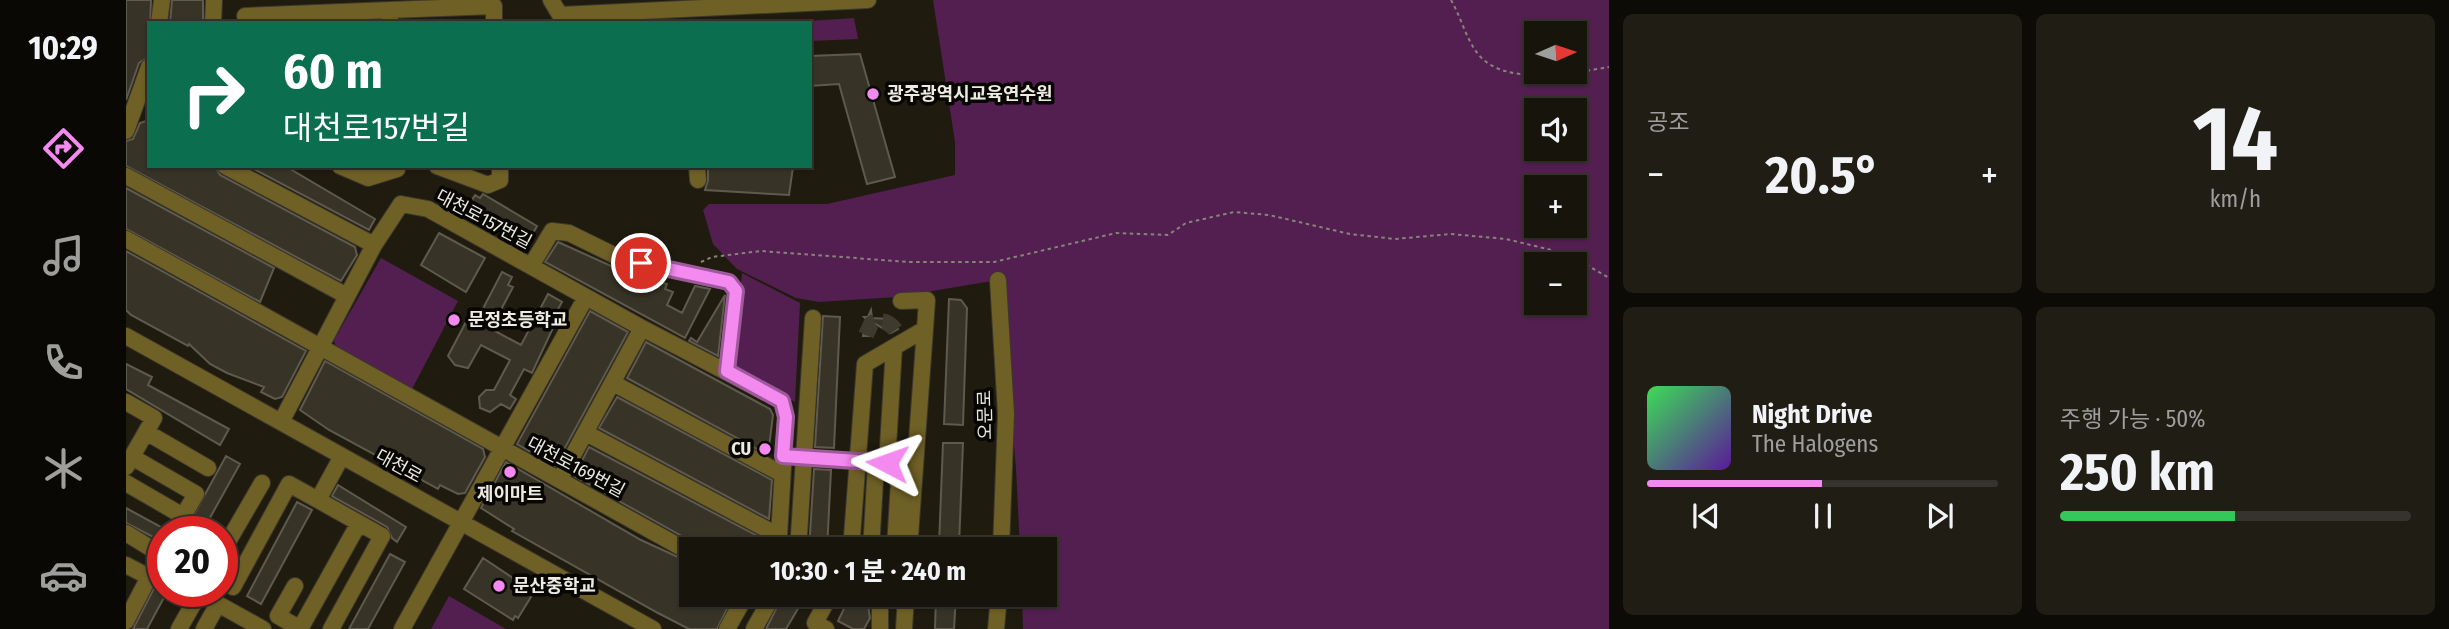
<!DOCTYPE html>
<html lang="ko">
<head>
<meta charset="utf-8">
<style>
  body { margin:0; font-family:"Fira Sans Condensed","Noto Sans KR",sans-serif; background:#201d14; color:#f1f3f6; height:100vh; display:flex; flex-direction:column; font-size:26px; white-space:nowrap }
  * { box-sizing:border-box; margin:0 }
  p { font-size:23px; color:#9e9e9d }
  .icon { flex:none; width:38px; height:38px; fill:none; stroke:currentColor; stroke-width:2; stroke-linecap:round; stroke-linejoin:round }
  .map { position:relative; flex:1; overflow:hidden }
  .details { display:flex; flex-direction:column; gap:14px; padding:14px; background:#0d0b06; width:840px }
  .details>* { flex:none }
  .hud { position:absolute; left:21px; top:21px; width:665px; height:147px; border-radius:0px; box-shadow:0 2px 5px #0004,0 0 0 2px #36332c; background:#0b6e4f; color:#fff; overflow:hidden }
  .needle { width:46px; rotate:87deg }
  .buttons { position:absolute; left:1398px; top:21px; display:grid; gap:14px }
  .buttons a { display:grid; place-items:center; width:63px; height:63px; border-radius:0px; background:#17140b; box-shadow:0 2px 5px #0004,0 0 0 2px #36332c; font-size:35px }
  .speed { position:absolute; left:21px; top:516px; display:flex; gap:14px; font-size:35px; font-weight:700; text-align:center }
  .speed>* { display:grid; place-content:center; width:91px; height:91px; border-radius:50%; background:#17140b; box-shadow:0 2px 5px #0004,0 0 0 2px #36332c; line-height:1 }
  .speed .limit { border:10px solid #d22; background:#fff; color:#111 }
  .pin { position:absolute; display:grid; place-items:center; width:60px; height:60px; color:#fff; margin:-30px; border:4px solid #fff; border-radius:50%; box-shadow:0 2px 7px #0007 }
  .me { position:absolute; width:77px; margin:-38px; rotate:274deg; stroke-linejoin:round; filter:drop-shadow(0 0 5px #0008) }
  .turn { display:flex; align-items:center; gap:24px; height:147px; padding:0 21px; font-size:32px }
  .turn .icon { width:91px; height:91px; stroke-width:2.5 }
  .turn b { display:block; font-size:49px; line-height:60px }
  .big { font-size:52px; font-weight:700; line-height:1.1 }
  .details .tile { flex:1; display:flex; flex-direction:column; justify-content:center; gap:10px; min-width:0; padding:0 24px; border-radius:10px; background:#201d14 }
  .details .dial { align-items:center; gap:0 }
  .dial b { font-size:91px; line-height:1 }
  .song { display:flex; align-items:center; gap:21px }
  .cover { width:84px; height:84px; border-radius:10px; background:linear-gradient(135deg,hsl(130 70% 55%),hsl(270 70% 35%)) }
  .played { height:7px; border-radius:4px; background:linear-gradient(90deg,#f489f0 50%,#36332c 50%) }
  .keys { display:flex; justify-content:space-around; direction:ltr }
  .heat { display:flex; justify-content:space-between; align-items:center; font-size:38px; direction:ltr }
  .charge { height:10px; border-radius:5px; background:linear-gradient(90deg,#34c759 50%,#36332c 0) }
  .details .tiles { flex:1; display:grid; gap:14px; grid-template-columns:repeat(2,1fr) }
  .trip { position:absolute; left:553px; top:537px; width:378px; height:70px; border-radius:0px; background:#17140b; box-shadow:0 2px 5px #0004,0 0 0 2px #36332c; font-weight:700; line-height:70px; text-align:center }
  main { display:flex; flex:1; min-height:0 }
  .tabs { display:flex; flex-direction:column; width:126px; justify-content:space-around; align-items:center; background:#090804; color:#9e9e9d }
  .tabs .icon { width:49px; height:49px }
  .tabs .on { color:#f489f0 }
  .tabs b { font-size:32px; color:#f1f3f6 }
  .map>svg:first-child { display:block }
</style>
</head>
<body>
<main>
<nav class="tabs">
<b>10:29</b>
<svg class="icon on" aria-label="directions" viewBox="0 0 24 24"><path d="M12 3l9 9-9 9-9-9zM9 14v-3h6M13 9l2 2-2 2"/></svg>
<svg class="icon" aria-label="music" viewBox="0 0 24 24"><path d="M9 18V5l10-2v13"/><circle cx="6" cy="18" r="3"/><circle cx="16" cy="16" r="3"/></svg>
<svg class="icon" aria-label="phone" viewBox="0 0 24 24"><path d="M5 4h4l2 5-3 2q2 4 5 5l2-3 5 2v4C11 20 4 13 5 4z"/></svg>
<svg class="icon" aria-label="climate" viewBox="0 0 24 24"><path d="M12 3v18M4 7l16 10M4 17L20 7"/></svg>
<svg class="icon" aria-label="car" viewBox="0 0 24 24"><path d="M5 17H2v-5l4-1 3-4h7l3 4 3 1v5h-3M9 17h6M6 11h13"/><circle cx="7" cy="17" r="2"/><circle cx="17" cy="17" r="2"/></svg>
</nav>
<div class="map">
<svg width="1483" height="629" viewBox="0 0 1483 629">
  <rect width="100%" height="100%" fill="#1f1b0f"/>
  <path fill="#531f51" fill-rule="evenodd" d="M807,0H1483V629H897L896,595H919V550L894,549L890,468L872,280L770,297L693,302L670,298L611,269L587,244L577,210L583,204H701L829,175V142ZM1410,33H1449V72H1410ZM1410,110H1449V149H1410ZM1410,187H1449V226H1410ZM1410,264H1449V303H1410Z
    M728,18L732,39L684,41V23H652Z
    M255,258L332,301L285,391L210,348L208,340Z
    M616,273L674,303L669,402L606,368Z
    M323,596L380,629H305Z"/>
  <path fill="#373427" stroke="#5e5a4d" stroke-width="2" d="M0,0H25L23,57L13,63L0,100Z
    M46,0H77V23H44Z
    M734,54L769,177L741,184L713,84L684,86V56Z
    M23,120V166H89L94,175L229,247L231,255L215,281L0,166V141L7,139L14,123Z
    M122,166H159L249,219L243,230Z
    M582,166L667,167L663,195L579,190L582,180Z
    M0,188L148,268L134,302L0,229Z
    M357,194L411,226L401,244L347,213L351,207L344,203L349,195L354,198Z
    M313,233L359,258L340,292L295,265Z
    M432,242L494,270L541,284L539,289L547,292L541,305L556,313L569,286L584,289L559,338L419,262Z
    M0,251L180,351L156,397L149,399L135,392L138,387L101,373L84,364L63,344L62,346L5,315L0,310Z
    M376,272L386,277L382,285L387,287L367,325L371,327L369,331L395,345L422,294L436,302L430,313L433,315L406,373L398,369L384,395L390,399L384,409L375,404L364,412L354,408L353,397L360,390H368L384,360L355,345L342,368L329,365L322,356L342,318L350,322Z
    M599,295L592,356L563,341L565,338L571,342Z
    M823,299L835,300L841,308L837,425L818,424Z
    M745,310L746,318L763,319L772,329L765,333L746,322V336H737L741,320L738,317H742Z
    M464,311L502,332L429,466L391,444Z
    M697,316L714,317L708,448L689,447Z
    M520,342L644,409L647,415L642,455L501,378Z
    M199,361L357,449L359,457L339,493L332,494L314,485L312,489L203,430L174,410Z
    M0,364L26,377L22,385L103,429L94,445L0,389Z
    M491,397L646,480L643,519L473,428Z
    M817,443H837L833,546L813,545Z
    M463,447L639,540L635,550H575L570,544L448,476Z
    M100,456L114,464L76,532H66L60,529Z
    M380,462L515,540L565,563V595H608L591,629H563L532,613L386,531L388,529L355,508Z
    M688,469L705,470L701,550H683Z
    M212,485L280,527L271,542L266,538L261,527L206,496Z
    M171,502L186,510L135,604L121,596Z
    M0,508L37,528V542L0,523Z
    M264,554L279,562L242,629H223Z
    M357,558L408,592L392,618L389,616L387,620L338,589Z
    M37,571V592H41L21,629H7Z
    M657,595H680L660,629H640Z
    M810,595H830L828,629H809Z
    M724,596L742,605L744,618L738,629H727L712,621Z"/>
  <g fill="none" stroke-linecap="round" stroke-linejoin="round">
    <path stroke="#3e3a2e" stroke-width="16" stroke-dasharray="16 8" stroke-linecap="butt" d="M740,335L745,324C756,319 763,321 770,331"/>
    <defs>
      <path id="minor" d="M425,0L434,15L742,0
        M264,10L368,6V23
        M119,16L264,10V23
        M33,23L36,0
        M87,23L88,0
        M0,131L23,67
        M99,166L248,245
        M214,166L242,178L271,169V166
        M311,166L362,185L374,180V166
        M571,166L572,180
        M0,176L221,296
        M0,239L565,553
        M405,266L426,231L443,233L498,260L603,282L610,291L601,371
        M872,280L880,414L875,550
        M775,301L801,300L799,329
        M0,336L527,629
        M487,383L656,474
        M0,402L28,418L0,467
        M155,422L248,245L275,204L302,209L516,328L656,401L660,417L653,536L645,550
        M20,432L82,468
        M460,433L653,536
        M670,457L789,466
        M761,463L768,347
        M434,479L516,328
        M0,483L57,516L70,494L6,457
        M0,533L34,554L37,552
        M745,545L769,547L774,465
        M672,550L687,318
        M725,550L739,364L799,329L783,550
        M745,550L750,463
        M96,552L136,483
        M0,565L23,577L0,621
        M169,586L152,616L173,628
        M107,587L163,484L192,500
        M750,595L754,607V629
        M53,629L74,592
        M78,629L92,604L137,629
        M174,629L233,523
        M205,629L256,536L192,500L216,456
        M276,629L460,297
        M601,629L620,595
        M628,629L647,595
        M700,629L689,623L704,595
        M778,629L780,595
        M870,629L873,595"/>
    </defs>
    <use href="#minor" stroke="#3c382c" stroke-width="18"/>
    <path stroke="#878479" stroke-width="2" stroke-dasharray="3.5 3.5" stroke-linecap="butt" d="M1325,0C1335,17 1340,39 1352,54C1378,87 1447,73 1483,67
      M575,262L586,257L635,251L783,262H868L990,233L1042,235L1060,223L1108,212L1143,215L1224,234L1269,239L1325,234L1380,239L1442,254L1483,278"/>
    <use href="#minor" stroke="#6f6026" stroke-width="16"/>
  </g>
  <g fill="none" stroke-linecap="round" stroke-linejoin="round">
    <defs>
      <path id="route" d="M515,263L603,282L610,291L601,371L656,401L660,417L657,456L761,463"/>
    </defs>
    <use href="#route" stroke="#9f599c" stroke-width="18"/>
    <use href="#route" stroke="#f489f0" stroke-width="12"/>
  </g>
  <g fill="#f489f0" stroke="#070603" stroke-width="2.5">
    <circle cx="747" cy="94" r="7"/>
    <circle cx="328" cy="320" r="7"/>
    <circle cx="639" cy="449" r="7"/>
    <circle cx="384" cy="472" r="7"/>
    <circle cx="373" cy="586" r="7"/>
  </g>
  <g text-anchor="middle" dominant-baseline="central" stroke-width="7" stroke-linejoin="round" paint-order="stroke">
    <g font-size="18" font-weight="bold" fill="#eceae1" stroke="#070603" text-anchor="start">
      <text x="761" y="94">광주광역시교육연수원</text>
      <text x="342" y="320">문정초등학교</text>
      <text x="625" y="449" text-anchor="end">CU</text>
      <text x="384" y="494" text-anchor="middle">제이마트</text>
      <text x="387" y="586">문산중학교</text>
    </g>
    <g font-size="18" fill="#eceae1" stroke="#070603">
      <text transform="translate(358 219) rotate(28)">대천로157번길</text>
      <text transform="translate(859 415) rotate(-91)">오문로</text>
      <text transform="translate(273 466) rotate(29)">대천로</text>
      <text transform="translate(450 467) rotate(28)">대천로169번길</text>
    </g>
  </g>
</svg>
<div class="buttons">
<a><svg class="needle" viewBox="-14 -14 28 28"><path d="M0-13l5 13h-10z" fill="#e53935"/><path d="M0 13l5-13h-10z" fill="#9e9e9d"/></svg></a>
<a><svg class="icon" aria-label="sound" viewBox="0 0 24 24"><path d="M4 9h4l5-4v14l-5-4H4zM17 9q2 3 0 6"/></svg></a>
<a>+</a>
<a>−</a>
</div>
<div class="speed"><div class="limit">20</div></div>
<div class="pin" style="left:515px;top:263px;background:#d93025"><svg class="icon" aria-label="arrive" viewBox="0 0 24 24"><path d="M6 21V4h12l-3 4 3 4H6"/></svg></div>
<svg class="me" style="left:761px;top:463px" viewBox="-20 -20 40 40"><path d="M0-17L14 15 0 8-14 15z" fill="#f489f0" stroke="#fff" stroke-width="4"/></svg>
<div class="trip">10:30 · 1 분 · 240 m</div>
<div class="hud">
<div class="turn"><svg class="icon" aria-label="right" viewBox="0 0 24 24"><path d="M7 20v-9h11M14 6l5 5-5 5"/></svg><div><b>60 m</b>대천로157번길</div></div>
</div>
</div>
<section class="details">
<div class="tiles">
<div class="tile"><p>공조</p>
<div class="heat"><a>−</a><b class="big">20.5°</b><a>+</a></div>
</div>
<div class="tile dial"><b>14</b><p>km/h</p></div>
<div class="tile">
<div class="song"><i class="cover"></i><div><b>Night Drive</b><p>The Halogens</p></div></div>
<div class="played"></div>
<div class="keys"><svg class="icon" aria-label="previous" viewBox="0 0 24 24"><path d="M18 5L8 12l10 7zM5 5v14"/></svg><svg class="icon" aria-label="pause" viewBox="0 0 24 24"><path d="M8 5v14M16 5v14"/></svg><svg class="icon" aria-label="next" viewBox="0 0 24 24"><path d="M6 5l10 7-10 7zM19 5v14"/></svg></div>
</div>
<div class="tile"><p>주행 가능 · 50%</p><b class="big">250 km</b><div class="charge"></div></div>
</div>
</section>
</main>
</body>
</html>
